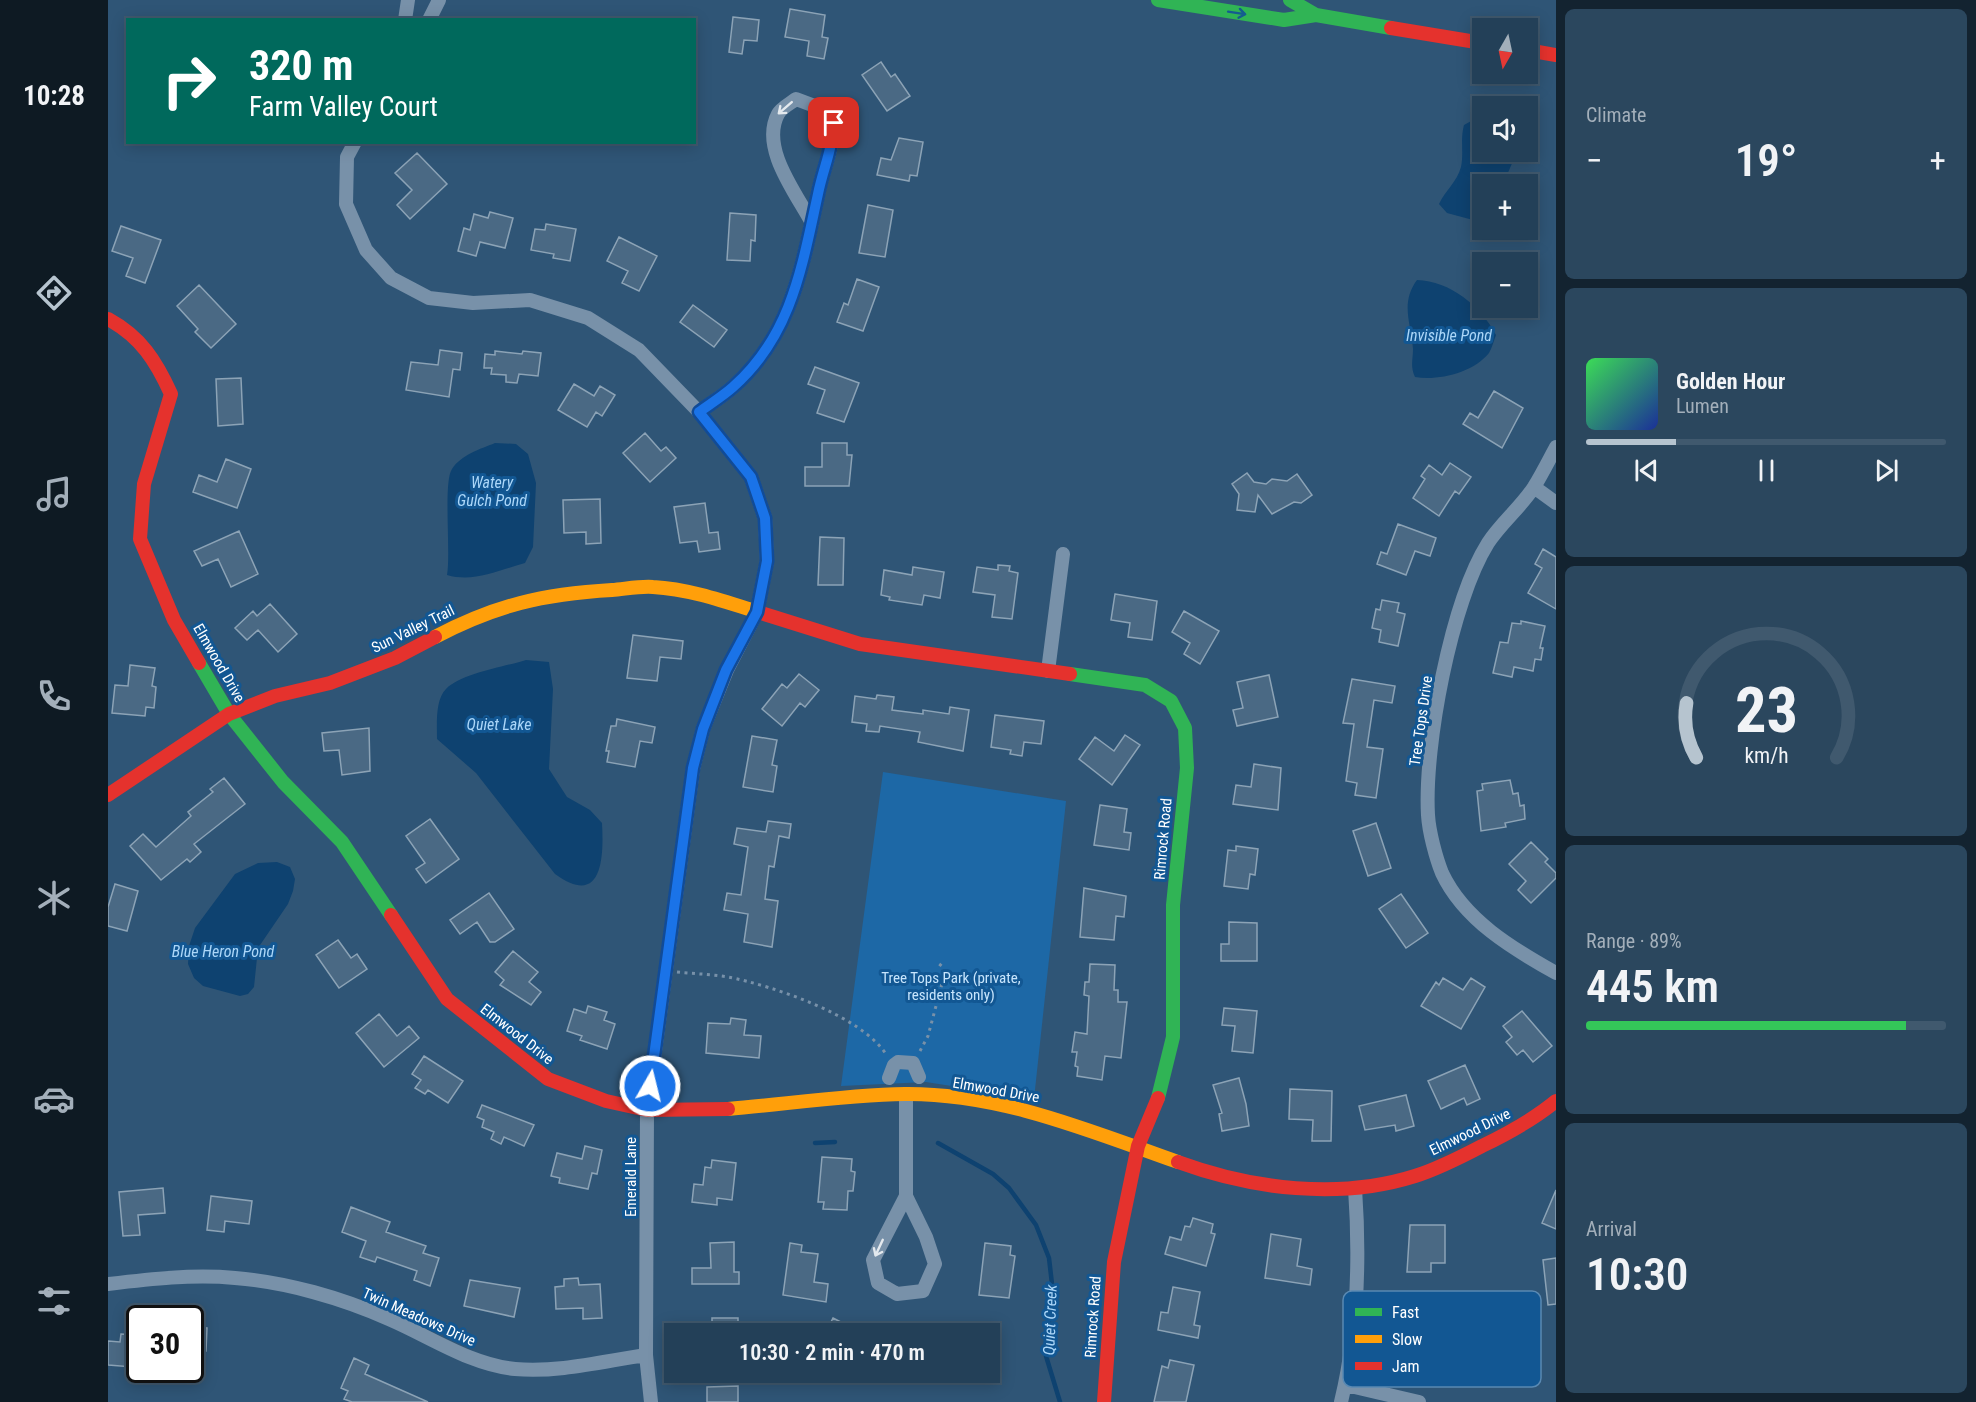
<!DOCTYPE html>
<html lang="en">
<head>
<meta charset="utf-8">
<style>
  body { margin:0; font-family:"Roboto Condensed",sans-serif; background:#2b475e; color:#f1f3f6; height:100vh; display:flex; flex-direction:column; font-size:22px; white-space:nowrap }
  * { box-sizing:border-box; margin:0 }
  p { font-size:20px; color:#a3afba }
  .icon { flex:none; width:33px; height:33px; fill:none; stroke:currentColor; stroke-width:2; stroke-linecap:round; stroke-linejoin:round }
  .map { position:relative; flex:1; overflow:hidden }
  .sheet { display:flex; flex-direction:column; gap:9px; padding:9px; background:#132330; width:420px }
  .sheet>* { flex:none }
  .hud { position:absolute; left:18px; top:18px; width:570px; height:126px; border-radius:0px; box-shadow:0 3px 15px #0003,0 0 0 2px #40596e; background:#00695c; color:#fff; overflow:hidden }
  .needle { width:39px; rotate:189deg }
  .tools { position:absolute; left:1364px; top:18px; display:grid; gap:12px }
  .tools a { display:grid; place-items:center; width:66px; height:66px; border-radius:0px; background:#234058; box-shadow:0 3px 15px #0003,0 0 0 2px #40596e; font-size:30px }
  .speed { position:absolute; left:18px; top:1305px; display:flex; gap:12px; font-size:30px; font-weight:700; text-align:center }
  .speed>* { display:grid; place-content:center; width:78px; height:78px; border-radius:50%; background:#234058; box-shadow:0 3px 15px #0003,0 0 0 2px #40596e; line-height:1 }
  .speed .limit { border:3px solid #111; border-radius:9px; background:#fff; color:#111 }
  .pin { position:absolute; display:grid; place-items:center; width:51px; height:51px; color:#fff; margin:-26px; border-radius:12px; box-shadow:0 3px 9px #0006 }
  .me { position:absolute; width:66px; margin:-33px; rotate:8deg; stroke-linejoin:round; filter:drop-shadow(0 0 4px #0008) }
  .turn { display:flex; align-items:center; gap:21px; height:126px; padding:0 24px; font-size:27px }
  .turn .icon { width:78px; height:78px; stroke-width:2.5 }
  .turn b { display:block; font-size:42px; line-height:51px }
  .big { font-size:45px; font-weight:600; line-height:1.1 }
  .sheet .card { flex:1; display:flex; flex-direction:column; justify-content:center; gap:9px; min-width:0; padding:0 21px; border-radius:9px; background:#2b475e }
  .sheet .dial { align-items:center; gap:0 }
  .dial svg { height:156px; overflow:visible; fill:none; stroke:#40596e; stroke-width:7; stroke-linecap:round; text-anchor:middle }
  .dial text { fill:#f1f3f6; stroke:none }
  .song { display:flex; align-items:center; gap:18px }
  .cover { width:72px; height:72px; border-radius:9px; background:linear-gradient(135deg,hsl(130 70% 55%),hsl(230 70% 35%)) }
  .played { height:6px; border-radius:3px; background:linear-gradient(90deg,#b6c4cf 25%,#40596e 25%) }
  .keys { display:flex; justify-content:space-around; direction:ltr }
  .heat { display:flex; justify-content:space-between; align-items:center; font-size:33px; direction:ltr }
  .charge { height:9px; border-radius:4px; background:linear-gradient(90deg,#34c759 89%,#40596e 0) }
  .trip { position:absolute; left:556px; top:1323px; width:336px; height:60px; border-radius:0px; background:#234058; box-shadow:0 3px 15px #0003,0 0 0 2px #40596e; font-weight:600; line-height:60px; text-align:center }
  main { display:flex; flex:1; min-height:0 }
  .tab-bar { display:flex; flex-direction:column; width:108px; justify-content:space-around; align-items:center; background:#0e1a23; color:#a3afba }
  .tab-bar .icon { width:42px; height:42px }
  .tab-bar .on { color:#b6c4cf }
  .tab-bar b { font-size:27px; color:#f1f3f6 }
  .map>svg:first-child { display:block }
</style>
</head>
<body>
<main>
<nav class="tab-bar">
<b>10:28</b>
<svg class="icon on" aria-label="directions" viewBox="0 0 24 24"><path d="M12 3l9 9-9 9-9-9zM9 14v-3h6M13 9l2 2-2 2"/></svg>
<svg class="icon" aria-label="music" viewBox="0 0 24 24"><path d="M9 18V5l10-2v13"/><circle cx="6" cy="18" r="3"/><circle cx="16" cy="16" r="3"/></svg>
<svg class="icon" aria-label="phone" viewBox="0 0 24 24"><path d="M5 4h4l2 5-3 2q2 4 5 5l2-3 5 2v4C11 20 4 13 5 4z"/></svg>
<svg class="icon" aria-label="climate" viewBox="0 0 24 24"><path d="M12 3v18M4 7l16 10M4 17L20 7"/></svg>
<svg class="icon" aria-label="car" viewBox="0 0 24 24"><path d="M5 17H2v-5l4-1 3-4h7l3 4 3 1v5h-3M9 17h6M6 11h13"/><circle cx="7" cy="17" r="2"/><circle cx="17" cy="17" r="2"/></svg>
<svg class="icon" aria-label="filters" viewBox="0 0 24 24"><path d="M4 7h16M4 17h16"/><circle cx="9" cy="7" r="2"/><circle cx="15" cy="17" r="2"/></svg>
</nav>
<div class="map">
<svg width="1448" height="1402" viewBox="0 0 1448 1402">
  <rect width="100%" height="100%" fill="#2f5576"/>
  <path fill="#1d68a6" d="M775,772L958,801L926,1099L818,1082L733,1086Z"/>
  <path fill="#0e4270" d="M1365,120L1374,121V152H1409L1395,184H1374V213L1365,220L1339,213L1331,204C1337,191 1349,182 1353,167C1356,153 1352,139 1356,125Z
    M1309,280C1342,281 1373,306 1388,335C1386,340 1384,348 1381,353C1365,373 1330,381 1307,377C1302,366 1305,360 1305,349C1303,323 1292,303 1309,280Z
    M387,443L408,444L420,454L428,483L425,547L417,563C391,570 366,583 339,575C343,553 335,482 344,469C353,455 372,449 387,443Z
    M418,660L441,662L445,689L441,769L459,797L482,810L494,823C496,859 494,908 447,874L368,773L329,739C329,724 327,700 338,689C354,673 396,667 418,660Z
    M169,862L182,867L187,879L185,891L180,904L150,948L146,987L140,994L132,996L95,986L86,978L80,964L81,946L87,928L127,874L150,863Z"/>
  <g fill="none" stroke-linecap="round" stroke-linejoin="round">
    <path stroke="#0e4270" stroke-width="4.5" d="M707,1143L727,1142
      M830,1143L885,1174L901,1188L928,1225L941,1258L944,1284L938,1356L952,1402"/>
  </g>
  <path fill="#4a6984" stroke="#8ca3b6" stroke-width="1.5" d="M682,9L717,15L714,37L720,38L716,59L699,56L701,41L677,37Z
    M625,17L651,20L649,41L636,40L634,54L621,52Z
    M773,62L783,77L787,74L802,96L779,111L754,75Z
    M791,138L815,142L809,176L802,175L801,181L769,175L773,158L783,160Z
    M309,153L339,184L302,219L289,205L304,190L287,173Z
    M760,205L785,210L777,257L751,253Z
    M382,212L405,218L397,248L372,242L368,256L350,251L356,228L362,230L366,214L380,218Z
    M622,213L648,215L647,241L643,240L642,261L619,260Z
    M438,224L468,229L462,261L445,258L446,254L423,250L427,229L437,230Z
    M13,226L53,240L37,283L18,276L25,258L4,251Z
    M511,237L549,256L531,291L514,283L520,271L499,261Z
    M749,279L771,287L755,331L729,322L736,303L740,305Z
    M91,285L128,324L103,348L87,332L90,329L69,306Z
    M585,305L619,330L606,347L572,322Z
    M332,350L354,353L352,370L345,369L341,397L298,390L303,362L330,365Z
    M387,351L414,354L415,351L433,353L430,376L411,374L409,383L398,382V375L383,374L384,368H376L377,354L387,355Z
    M707,367L751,383L736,422L709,413L717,390L700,384Z
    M133,378L135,424L110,426L108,379Z
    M466,384L486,396L492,386L507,395L494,416L488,412L479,427L450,410Z
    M1386,391L1415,408L1394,448L1355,424L1362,413L1370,418Z
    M537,433L553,451L558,447L568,458L542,482L515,453Z
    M714,443H739V455H744L741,486H697V467H714Z
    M118,459L143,469L129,508L85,492L91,475L109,482Z
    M1342,463L1363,477L1351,494L1347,491L1331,516L1305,498L1317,479L1313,476L1321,465L1334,475Z
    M1139,473L1146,482L1158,484L1164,479L1179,481L1189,474L1204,495L1193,503L1186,502L1164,514L1150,495L1147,512L1129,510L1131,494L1124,484Z
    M492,499L493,543L478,544V532L456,533L455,500Z
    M597,503L601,533L610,532L612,549L591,552L589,541L572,543L566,507Z
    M1290,524L1328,538L1322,556L1307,551L1298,575L1269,564L1273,552L1279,554Z
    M131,531L150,574L123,587L110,559L94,566L86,551Z
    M712,537L736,538L735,585H710Z
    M1435,549L1448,557V609L1420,593L1434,568L1427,564Z
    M890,565L902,566L901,571L910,573L904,619L884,617L887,595L865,592L869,567L890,570Z
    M805,567L836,572L832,598L816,595L814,605L781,600L782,597L773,595L776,570L804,575Z
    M1007,594L1049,601L1044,640L1020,637L1022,623L1003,620Z
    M1274,600L1291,603L1289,612L1297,614L1290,646L1271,642L1273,630L1264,628L1268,609L1272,610Z
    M162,604L189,634L170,652L150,630L139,640L127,628L145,611L149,616Z
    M1076,611L1111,631L1092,664L1076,654L1082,643L1064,632Z
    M1413,621L1437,626L1432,648H1435L1433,660L1427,659L1425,671L1406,667L1404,677L1385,673L1392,642L1400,643L1404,623L1413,624Z
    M525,635L575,641L573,659L552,657L549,681L519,678Z
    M22,665L47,668L44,686L48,687L46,708L38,707L37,716L4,713L7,685L20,686Z
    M691,674L711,690L697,707L692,703L674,726L654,709L674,684L679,688Z
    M1161,675L1170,717L1129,726L1125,710L1135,708L1129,682Z
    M1244,679L1287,686L1284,703L1266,700L1259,747L1275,749L1268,798L1247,795L1249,783L1238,781L1246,724L1235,723Z
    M769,695L786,697L784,710L815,714V710L841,714L842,707L861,710L855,751L810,742L812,732L772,726L771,732L758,731L759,724L744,722L747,696L768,699Z
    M887,715L936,721L933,744L916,742L914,756L902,754L903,750L883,747Z
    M509,719L547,727L544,743L532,741L527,767L499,762L501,751H498L503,726H508Z
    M261,728L262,771L234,775L231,750L216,751L214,733Z
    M1017,735L1032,745L1004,785L971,759L987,737L1006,751Z
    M644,736L669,740L664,765L669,766L665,792L635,787Z
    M1146,764L1173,768L1170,810L1125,804L1128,785L1143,787Z
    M116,778L137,804L86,844L93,852L82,862L79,859L53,880L22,846L35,834L48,847L83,816L80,812L105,792L102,789Z
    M1402,780L1405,794L1410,793L1412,806L1416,805L1417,819L1397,823L1398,827L1373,831L1369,791L1375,790L1374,784Z
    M992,805L1019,809L1016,832L1023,833L1021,850L986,845Z
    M322,819L351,859L318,883L308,869L317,863L298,836Z
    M660,821L683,824L681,838L671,836L666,867L661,866L657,899L670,901L664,947L636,942L640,914L616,910L619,893L633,895L640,847L626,844L629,828L658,832Z
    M1268,823L1283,868L1260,876L1245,831Z
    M1423,842L1440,859L1437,862L1448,873V878L1423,903L1410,890L1418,881L1401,864Z
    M1128,846L1150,849L1147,875L1142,874L1140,889L1116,886L1120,850L1128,851Z
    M7,884L30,891L19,931L0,926V907Z
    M976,888L1018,896L1016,917L1008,916L1006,940L972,937Z
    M381,893L406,929L387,942H382L369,922L352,934L342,920Z
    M1293,894L1320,933L1298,948L1271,909Z
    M1121,922L1149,923V961H1113V944H1121Z
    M230,940L243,958L249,954L259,969L231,988L208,955Z
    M405,951L430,972L421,982L433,992L423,1005L392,985L396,980L387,972Z
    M982,964L1007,965L1006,990H1010V1002H1019L1013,1058L997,1056L994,1080L969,1076L970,1067L967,1066L969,1052H964L967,1032L979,1034L981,996L976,995L977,982H981Z
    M1335,978L1355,990L1363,978L1377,987L1353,1029L1313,1006L1328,982L1331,985Z
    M480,1006L499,1012L496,1020L507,1024L499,1049L472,1040L474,1036L459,1031L466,1009L478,1013Z
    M1116,1008L1149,1011L1145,1053L1124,1051L1127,1026L1114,1025Z
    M1414,1011L1444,1046L1425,1062L1415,1050L1409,1055L1398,1042L1404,1037L1395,1026Z
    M271,1014L289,1036L301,1026L311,1038L276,1067L248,1033Z
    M623,1018L638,1020L636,1035L653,1036L651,1058L598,1053L600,1023L622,1024Z
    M316,1056L355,1081L340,1103L320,1090L317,1094L307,1088L313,1080L304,1074Z
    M1357,1065L1372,1099L1359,1105L1356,1098L1333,1109L1320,1081Z
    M1131,1078L1138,1104L1141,1126L1114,1131L1111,1114L1114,1113L1105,1085Z
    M1182,1089L1224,1091L1223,1141H1204L1205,1120L1181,1119Z
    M1298,1095L1306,1126L1288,1131L1287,1125L1257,1130L1251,1106Z
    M374,1105L426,1125L416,1146L396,1137L393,1144L383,1139L386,1132L374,1127L376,1120L369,1117Z
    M477,1146L494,1150L489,1174L484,1173L480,1189L451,1183L452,1178L443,1176L449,1153L474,1159Z
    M714,1157L744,1159L743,1171L747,1172L745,1191H740L739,1210L715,1209L716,1202H710Z
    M604,1160L628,1163L624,1200L609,1198V1205L584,1202L586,1184L595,1185L597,1167L603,1168Z
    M55,1188L57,1213L30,1215L32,1235L15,1236L11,1192Z
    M1448,1190V1229L1434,1223Z
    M103,1196L144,1201L141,1224L117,1221L116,1232L99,1230Z
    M243,1207L282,1222L278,1232L318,1246L315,1253L331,1258L322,1286L306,1280L309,1271L269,1257L267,1262L252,1257L258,1241L234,1232Z
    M1085,1218L1105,1224L1103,1233L1107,1234L1098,1266L1057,1254L1062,1237L1073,1240L1077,1226L1082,1227Z
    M1302,1225H1337V1263H1323V1272H1299Z
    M1163,1234L1193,1239L1189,1266L1204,1269L1202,1285L1157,1278Z
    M626,1242V1272H631V1284H584V1268H603L602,1243Z
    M682,1243L694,1245L693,1252L710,1254L706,1282L720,1284L718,1302L675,1295Z
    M877,1243L903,1246L902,1255L907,1256L901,1298L871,1295Z
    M1448,1258V1304L1440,1305L1435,1260Z
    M470,1278L471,1285L492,1284L494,1318L475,1319V1308L448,1309L447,1287L456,1286V1279Z
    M362,1280L412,1288L406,1317L356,1306Z
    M1065,1287L1092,1292L1086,1325L1092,1326L1090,1338L1050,1330L1053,1312L1060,1313Z
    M604,1318H630V1334H604Z
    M725,1318L756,1334H717Z
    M82,1327L99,1328L98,1351H82Z
    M13,1334L27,1335L25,1367L0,1365V1341L12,1342Z
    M246,1358L261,1365L257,1374L320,1402H244L236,1399L240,1391L233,1388Z
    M1062,1360L1086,1365L1078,1402H1046L1054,1366L1060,1368Z
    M630,1386V1402H599V1387Z"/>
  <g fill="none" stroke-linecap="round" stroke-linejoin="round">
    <path stroke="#7891a9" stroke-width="3" stroke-dasharray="3 4.5" stroke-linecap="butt" d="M569,972C586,974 603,974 620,977C665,986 752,1015 778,1054
      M812,1051L820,1036L836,976L835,967L830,963"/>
    <path stroke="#7891a9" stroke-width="14" d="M297,20L300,0
      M321,20L331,0
      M247,142L239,157L238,204L258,250L283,278L321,298L365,303L422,300L480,318L531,350L591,412L643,477L657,518L659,561L649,612L619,670L595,729L585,769L539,1110L538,1355L543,1402
      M591,412C602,404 615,396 625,387C684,335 694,266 710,194C715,168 725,150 726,122L712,108L688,99C683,103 673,108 670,114C652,148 688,193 704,223
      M1448,447C1441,460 1434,474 1426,487C1413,507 1393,523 1380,543C1343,602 1316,746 1320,815C1321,832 1328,858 1334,873C1356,920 1405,949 1448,973
      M1426,487L1448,503
      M940,671L955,554
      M781,1078L786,1065L790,1062L805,1063L811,1077
      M798,1196L765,1260L770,1283L789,1294L815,1291L827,1264L818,1237L798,1196V1094
      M0,1284C42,1279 85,1274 127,1278C178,1282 234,1298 281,1319C323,1337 361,1364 407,1369C450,1373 496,1361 538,1355
      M1238,1385L1311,1402
      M1233,1402C1250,1332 1252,1259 1247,1188"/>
    <path stroke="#30b455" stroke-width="14" d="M1050,0L1176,20L1208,15L1283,28
      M1182,0L1208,15
      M91,663L121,714L175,782L234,842L283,915
      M962,674L1037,685L1063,701L1077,728L1079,768L1065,905V1037L1050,1098"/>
    <path stroke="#ff9f0a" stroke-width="14" d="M327,637C388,605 435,594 504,590C517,589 532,586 545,587C582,589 618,602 653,613
      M620,1109C679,1104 738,1095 797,1094C892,1093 982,1131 1070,1162"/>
    <path stroke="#e5322d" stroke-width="14" d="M1283,28L1374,43
      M1419,50L1448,55
      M0,319C33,337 48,361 63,394L36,484L32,539L66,620L91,663
      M653,613L752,644L962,674
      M0,795L121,714L167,696L222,683L287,658L327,637
      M283,915L339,999L440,1079L498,1101L539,1110L620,1109
      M1070,1162C1144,1189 1231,1200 1307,1176C1330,1169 1353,1157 1374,1146C1401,1133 1425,1120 1448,1101
      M996,1402L1006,1262L1030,1146L1050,1098"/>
  </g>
  <defs><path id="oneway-shaft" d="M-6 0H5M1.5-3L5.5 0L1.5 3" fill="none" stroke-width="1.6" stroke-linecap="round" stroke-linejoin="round" transform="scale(1.5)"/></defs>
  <use stroke="#145c90" href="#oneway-shaft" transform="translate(1129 13) rotate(9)"/>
  <g stroke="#e4e9ee">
    <use href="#oneway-shaft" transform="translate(677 108) rotate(139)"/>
    <use href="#oneway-shaft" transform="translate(771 1248) rotate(115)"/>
  </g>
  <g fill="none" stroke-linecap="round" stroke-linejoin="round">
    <defs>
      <path id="route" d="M542,1086L585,768L595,729L618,670L649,612L659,561L657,518L643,477L591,412C602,404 615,396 625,387C684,335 694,266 710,194C715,169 725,148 726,123"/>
    </defs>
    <use href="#route" stroke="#114b97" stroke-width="15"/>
    <use href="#route" stroke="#1a73e8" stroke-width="10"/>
  </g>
  <g text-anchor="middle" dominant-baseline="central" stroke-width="6" stroke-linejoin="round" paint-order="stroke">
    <g font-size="15" fill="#fff" stroke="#125793">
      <text transform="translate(305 629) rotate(-26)">Sun Valley Trail</text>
      <text transform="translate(111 663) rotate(60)">Elmwood Drive</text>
      <text transform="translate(1313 721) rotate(-82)">Tree Tops Drive</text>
      <text transform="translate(1055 839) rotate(-85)">Rimrock Road</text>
      <text transform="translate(409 1034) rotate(38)">Elmwood Drive</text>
      <text transform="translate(888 1090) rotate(10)">Elmwood Drive</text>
      <text transform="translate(1362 1132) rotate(-26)">Elmwood Drive</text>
      <text transform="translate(523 1177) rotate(-90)">Emerald Lane</text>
      <text transform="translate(311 1317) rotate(24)">Twin Meadows Drive</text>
      <text transform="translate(985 1317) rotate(-86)">Rimrock Road</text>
    </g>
    <g font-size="15" fill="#c7e5fd" stroke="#125793">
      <text x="843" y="978">Tree Tops Park (private,<tspan x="843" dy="17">residents only)</tspan></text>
    </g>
    <g font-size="16" font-style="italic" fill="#acd7f9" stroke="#125793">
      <text x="1341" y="335">Invisible Pond</text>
      <text x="384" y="482">Watery<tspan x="384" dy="18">Gulch Pond</tspan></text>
      <text x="391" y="724">Quiet Lake</text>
      <text x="115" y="951">Blue Heron Pond</text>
      <text transform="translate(942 1320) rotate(-88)">Quiet Creek</text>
    </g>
  </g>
  <rect x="1235" y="1291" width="198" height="96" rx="9" fill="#125793" stroke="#5989b3" stroke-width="1.5"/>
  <rect x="1247" y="1308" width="27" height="8" fill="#30b455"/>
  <rect x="1247" y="1335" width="27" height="8" fill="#ff9f0a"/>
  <rect x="1247" y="1362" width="27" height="8" fill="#e5322d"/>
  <g font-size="16" fill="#fff">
    <text x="1284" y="1318">Fast</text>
    <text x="1284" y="1345">Slow</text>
    <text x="1284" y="1372">Jam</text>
  </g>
</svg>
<div class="tools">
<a><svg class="needle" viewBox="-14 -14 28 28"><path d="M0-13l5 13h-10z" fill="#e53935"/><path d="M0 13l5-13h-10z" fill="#a3afba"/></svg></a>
<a><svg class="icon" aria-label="sound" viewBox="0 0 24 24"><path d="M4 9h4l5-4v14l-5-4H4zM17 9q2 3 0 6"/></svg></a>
<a>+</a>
<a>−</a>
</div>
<div class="speed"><div class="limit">30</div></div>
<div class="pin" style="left:726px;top:123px;background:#d93025"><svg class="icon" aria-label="arrive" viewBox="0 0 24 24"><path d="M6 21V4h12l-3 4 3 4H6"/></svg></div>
<svg class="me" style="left:542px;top:1086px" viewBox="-20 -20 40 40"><circle r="17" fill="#1a73e8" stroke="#fff" stroke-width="3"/><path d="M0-11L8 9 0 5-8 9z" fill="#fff"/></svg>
<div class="trip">10:30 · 2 min · 470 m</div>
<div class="hud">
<div class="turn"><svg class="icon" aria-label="right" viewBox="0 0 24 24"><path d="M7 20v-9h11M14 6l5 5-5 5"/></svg><div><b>320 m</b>Farm Valley Court</div></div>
</div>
</div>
<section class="sheet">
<div class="card"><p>Climate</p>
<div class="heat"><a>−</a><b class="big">19°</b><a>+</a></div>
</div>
<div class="card">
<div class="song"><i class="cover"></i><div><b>Golden Hour</b><p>Lumen</p></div></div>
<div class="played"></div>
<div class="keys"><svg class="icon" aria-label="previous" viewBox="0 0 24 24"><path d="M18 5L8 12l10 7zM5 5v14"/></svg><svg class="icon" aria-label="pause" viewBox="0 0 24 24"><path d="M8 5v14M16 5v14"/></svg><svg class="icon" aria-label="next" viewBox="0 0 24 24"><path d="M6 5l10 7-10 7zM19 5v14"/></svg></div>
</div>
<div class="card dial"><svg viewBox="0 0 100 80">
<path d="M14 69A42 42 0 1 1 86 69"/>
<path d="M14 69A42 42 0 0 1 9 41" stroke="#b6c4cf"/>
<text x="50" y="56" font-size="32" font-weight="700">23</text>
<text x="50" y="72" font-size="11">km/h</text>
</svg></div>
<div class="card"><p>Range · 89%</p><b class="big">445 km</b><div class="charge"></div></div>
<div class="card"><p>Arrival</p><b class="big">10:30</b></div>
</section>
</main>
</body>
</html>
